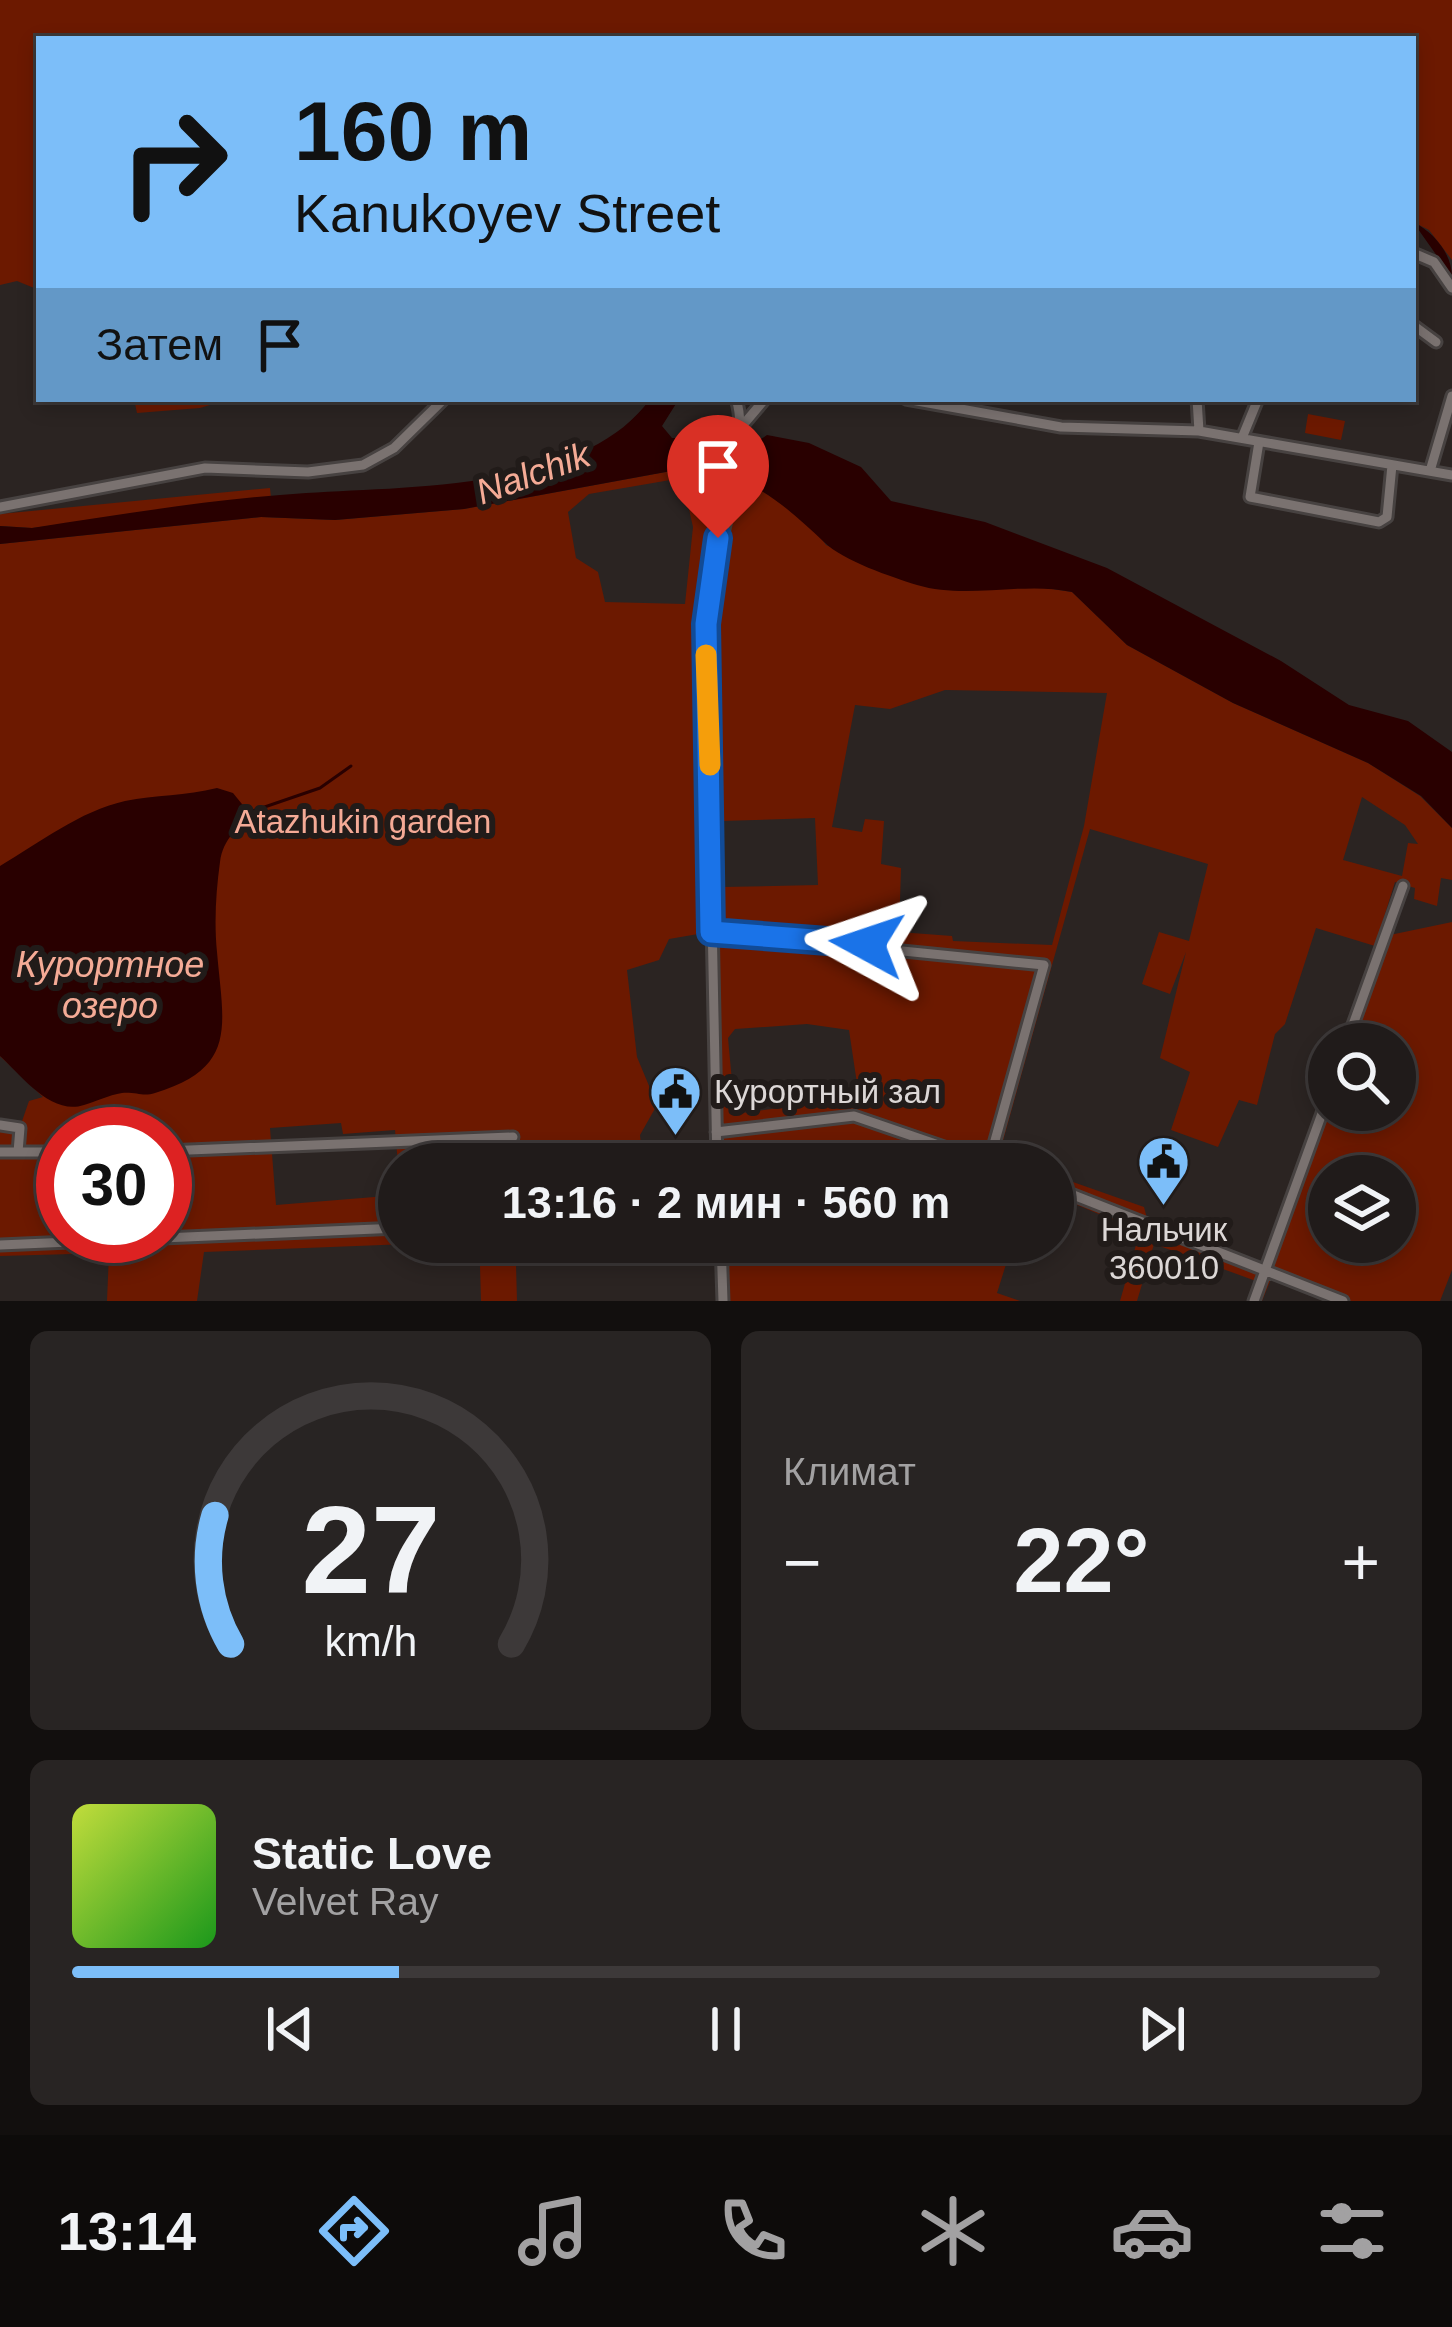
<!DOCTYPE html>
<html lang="ru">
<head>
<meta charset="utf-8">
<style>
  body { margin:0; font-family:Arial,sans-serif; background:#282423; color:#f1f3f6; height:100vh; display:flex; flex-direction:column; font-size:45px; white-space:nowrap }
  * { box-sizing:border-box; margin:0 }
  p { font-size:39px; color:#a2a1a2 }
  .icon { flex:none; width:66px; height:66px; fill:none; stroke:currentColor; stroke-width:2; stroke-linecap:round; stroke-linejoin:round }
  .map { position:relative; height:1301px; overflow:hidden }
  .panel { display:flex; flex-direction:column; gap:30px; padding:30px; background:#120f0e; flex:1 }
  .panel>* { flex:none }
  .guide { position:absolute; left:36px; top:36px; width:1380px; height:366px; border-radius:0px; box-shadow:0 6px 18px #0003,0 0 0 3px #3d3939; background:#7cbef9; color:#111; overflow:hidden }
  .buttons { position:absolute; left:1308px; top:1023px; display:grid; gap:24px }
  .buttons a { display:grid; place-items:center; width:108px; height:108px; border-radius:50%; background:#201b1a; box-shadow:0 6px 18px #0003,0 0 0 3px #3d3939; font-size:60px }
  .speed { position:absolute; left:36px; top:1107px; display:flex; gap:24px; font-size:60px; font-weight:700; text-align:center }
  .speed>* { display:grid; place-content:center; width:156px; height:156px; border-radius:50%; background:#201b1a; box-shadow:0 6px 18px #0003,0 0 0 3px #3d3939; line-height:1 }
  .speed .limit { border:18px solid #d22; background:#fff; color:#111 }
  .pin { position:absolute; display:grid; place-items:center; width:102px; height:102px; color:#fff; margin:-123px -51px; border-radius:50% 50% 50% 0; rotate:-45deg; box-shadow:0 0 12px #0007 }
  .pin .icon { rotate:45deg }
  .me { position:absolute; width:132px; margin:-66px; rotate:275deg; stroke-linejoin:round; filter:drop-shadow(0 0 9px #0008) }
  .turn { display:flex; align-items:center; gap:42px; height:252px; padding:0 60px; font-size:54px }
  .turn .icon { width:156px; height:156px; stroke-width:2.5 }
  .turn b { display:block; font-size:84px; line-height:102px }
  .then { display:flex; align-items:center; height:114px; padding:0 60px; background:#0003; gap:24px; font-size:45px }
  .big { font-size:90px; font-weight:800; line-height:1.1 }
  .panel .tile { flex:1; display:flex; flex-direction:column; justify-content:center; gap:18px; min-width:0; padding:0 42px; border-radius:18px; background:#282423 }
  .panel .dial { align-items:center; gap:0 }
  .dial svg { height:312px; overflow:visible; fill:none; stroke:#3d3939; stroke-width:7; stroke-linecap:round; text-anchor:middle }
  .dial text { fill:#f1f3f6; stroke:none }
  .song { display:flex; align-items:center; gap:36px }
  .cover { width:144px; height:144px; border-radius:18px; background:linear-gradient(135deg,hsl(70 70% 55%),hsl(120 70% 35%)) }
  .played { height:12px; border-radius:6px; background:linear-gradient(90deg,#7cbef9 25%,#3d3939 25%) }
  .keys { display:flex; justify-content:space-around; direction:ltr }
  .heat { display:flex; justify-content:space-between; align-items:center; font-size:66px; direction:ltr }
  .panel .tiles { flex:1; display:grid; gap:30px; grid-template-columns:1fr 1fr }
  .tile:last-child { grid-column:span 2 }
  .trip { position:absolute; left:378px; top:1143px; width:696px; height:120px; border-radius:60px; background:#201b1a; box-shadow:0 6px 18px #0003,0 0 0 3px #3d3939; font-weight:800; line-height:120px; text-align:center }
  .tabs { display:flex; height:192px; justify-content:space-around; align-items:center; background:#0d0b0a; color:#a2a1a2 }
  .tabs .icon { width:84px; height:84px }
  .tabs .current { color:#7cbef9 }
  .tabs b { font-size:54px; color:#f1f3f6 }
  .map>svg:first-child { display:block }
</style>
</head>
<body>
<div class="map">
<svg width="1452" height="1301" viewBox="0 0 1452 1301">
  <rect width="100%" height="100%" fill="#2b2422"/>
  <path fill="#6c1900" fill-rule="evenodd" d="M0,0H1452V260L1429,230L1413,222V39H39V290L17,281L0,285Z
    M134,399H230L200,408L137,413Z
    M1308,414L1345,421L1341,440L1305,433Z
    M682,469L743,478L811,524L826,545L884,570L961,591L1032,586L1072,592L1127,645L1233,703L1368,763L1420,796L1452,828V880L1441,878L1437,906L1414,899L1415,888L1395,882L1375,946L1316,928L1285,1024L1275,1034L1257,1105L1239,1100L1218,1147L1171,1130L1190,1072L1160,1058L1186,952L1170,994L1142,984L1159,932L1189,941L1208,864L1090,829L999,1155L1022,1164H717L710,932L669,939L659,960L627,970L637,1057L657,1105L640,1135L643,1164H596L595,1156L399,1164V1175L395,1130L343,1134L341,1123L270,1128L276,1205L399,1195V1242H459L204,1252L197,1301H107L109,1253L0,1256V1125L20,1127L29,1101L43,1097L0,1056V544L261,517L335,520L464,509ZM682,478L693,527L685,604L605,602L598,572L576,558L568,512L589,494ZM945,690L1107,693L1084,826L1052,945L953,941L952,936L899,932L901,868L881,864L884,821L865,819L862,832L832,827L855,705L890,709ZM1362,797L1405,825L1418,844L1408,843L1402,876L1343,860ZM815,818L818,885L723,887L721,821ZM807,1024L849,1030L859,1097L735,1114L728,1038L735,1029ZM63,1134H165V1236H63Z
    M270,488L271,498L32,528L0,526V514Z
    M1452,922V1270L1440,1301H1326L1271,1279L1262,1301H1249L1256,1281L1154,1244L1137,1301H1120L1140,1231L1053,1195V1175L1144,1207L1149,1226L1265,1270L1329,1094V1110H1395V1044H1346L1385,936ZM1329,1176H1395V1242H1329Z
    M721,1242H1013L997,1293L1020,1301H723Z
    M516,1265L517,1301H481L480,1266Z"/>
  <path fill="#290000" d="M1413,222C1434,232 1452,254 1452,277Z
    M650,399H679L662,426L672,438H728L751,446L767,435L809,443L861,467L891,501L985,522L1107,568L1281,661L1349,705L1408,721L1452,752V828L1421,796L1368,763L1233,703L1127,645L1072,592C1023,581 967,600 917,585C892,577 843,561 824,542C785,505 742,466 682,469L464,509L335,520L261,517L0,544V526L32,528C122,514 215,499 306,493C407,486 585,491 650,399Z
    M217,788L233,793L246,809C238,832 223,838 220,862C216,891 214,922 217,952C223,1024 239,1068 155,1093C143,1097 137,1092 122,1093C109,1095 94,1102 84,1105C51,1116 21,1075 0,1056V866C39,843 80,811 125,801C155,795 186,796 217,788Z"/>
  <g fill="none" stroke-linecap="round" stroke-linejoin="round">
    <path stroke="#290000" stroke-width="3" d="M244,814L320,788L351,766"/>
    <defs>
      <path id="minor" d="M1413,253L1434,262L1452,288
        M1413,325L1436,342
        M906,399L1061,427L1199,431L1452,475
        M1197,399L1199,431
        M743,425L765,399
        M1242,438L1258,399
        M1259,442L1250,497L1379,522L1387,517L1392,465
        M1430,471L1452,396
        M0,507L205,468L308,472L363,465L394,448L444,399
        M711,932L1044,965L989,1162
        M1346,1044L1403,886
        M0,1125L20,1128L18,1152
        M716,1132L854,1116L994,1164
        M165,1151L513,1137
        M0,1152H63
        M717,1164L706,624C710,564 753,447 736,399
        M1053,1187L1343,1301
        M721,1242L723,1301
        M0,1245L399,1228
        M1254,1301L1329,1094"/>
    </defs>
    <use href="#minor" stroke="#474241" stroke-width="15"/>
    <use href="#minor" stroke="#7a7270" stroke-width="9"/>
  </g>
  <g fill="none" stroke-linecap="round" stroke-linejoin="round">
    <defs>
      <path id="route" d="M718,538L706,624L711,932L867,944"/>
    </defs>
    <use href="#route" stroke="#114b97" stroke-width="30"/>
    <use href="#route" stroke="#1a73e8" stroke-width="21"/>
    <path stroke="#f59e0b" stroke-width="21" d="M706,655L710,765"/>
  </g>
  <defs>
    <symbol id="civic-pin" viewBox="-11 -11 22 30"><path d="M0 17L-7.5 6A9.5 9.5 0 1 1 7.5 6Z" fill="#7cbef9" stroke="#211b19"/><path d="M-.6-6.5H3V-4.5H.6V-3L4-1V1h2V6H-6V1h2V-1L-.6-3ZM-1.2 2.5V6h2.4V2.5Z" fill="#111"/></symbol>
  </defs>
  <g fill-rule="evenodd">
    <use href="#civic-pin" x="646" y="1062" width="59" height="81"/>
    <use href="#civic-pin" x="1134" y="1132" width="59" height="81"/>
  </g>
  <g text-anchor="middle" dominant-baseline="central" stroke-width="12" stroke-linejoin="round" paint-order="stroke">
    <g font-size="33" fill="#f5aa96" stroke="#211b19">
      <text x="363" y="821">Atazhukin garden</text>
    </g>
    <g font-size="33" fill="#dcd7d6" stroke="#211b19" text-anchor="start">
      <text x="714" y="1091">Курортный зал</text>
      <text x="1164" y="1229" text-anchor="middle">Нальчик<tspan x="1164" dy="38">360010</tspan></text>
    </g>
    <g font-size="36" font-style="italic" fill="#f5ab96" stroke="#211b19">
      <text transform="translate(533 473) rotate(-20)">Nalchik</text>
      <text x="110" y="964">Курортное<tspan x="110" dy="41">озеро</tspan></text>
    </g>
  </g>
</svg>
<div class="buttons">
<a><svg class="icon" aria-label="search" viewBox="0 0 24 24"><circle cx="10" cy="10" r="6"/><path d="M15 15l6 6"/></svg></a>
<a><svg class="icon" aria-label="layers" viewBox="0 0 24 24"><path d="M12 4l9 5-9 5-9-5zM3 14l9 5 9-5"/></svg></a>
</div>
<div class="speed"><div class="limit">30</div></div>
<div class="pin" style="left:718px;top:538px;background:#d93025"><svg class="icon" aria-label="arrive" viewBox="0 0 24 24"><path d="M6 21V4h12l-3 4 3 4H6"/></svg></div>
<svg class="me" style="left:867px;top:944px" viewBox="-20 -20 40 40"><path d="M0-17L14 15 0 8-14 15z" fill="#1a73e8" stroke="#fff" stroke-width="4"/></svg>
<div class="trip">13:16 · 2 мин · 560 m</div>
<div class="guide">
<div class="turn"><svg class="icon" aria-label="right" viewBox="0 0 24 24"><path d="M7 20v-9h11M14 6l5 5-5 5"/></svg><div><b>160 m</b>Kanukoyev Street</div></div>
<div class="then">Затем<svg class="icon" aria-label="arrive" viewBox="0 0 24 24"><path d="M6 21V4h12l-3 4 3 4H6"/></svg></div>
</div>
</div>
<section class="panel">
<div class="tiles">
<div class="tile dial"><svg viewBox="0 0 100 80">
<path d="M14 69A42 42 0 1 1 86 69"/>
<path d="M14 69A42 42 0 0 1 10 36" stroke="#7cbef9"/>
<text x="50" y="56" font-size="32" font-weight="700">27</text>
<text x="50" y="72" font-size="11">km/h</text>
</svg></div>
<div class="tile"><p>Климат</p>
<div class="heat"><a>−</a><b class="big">22°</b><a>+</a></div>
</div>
<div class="tile">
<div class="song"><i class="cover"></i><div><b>Static Love</b><p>Velvet Ray</p></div></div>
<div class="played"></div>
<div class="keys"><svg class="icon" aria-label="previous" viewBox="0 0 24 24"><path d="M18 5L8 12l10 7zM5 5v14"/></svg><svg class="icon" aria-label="pause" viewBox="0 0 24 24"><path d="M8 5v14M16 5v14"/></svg><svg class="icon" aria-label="next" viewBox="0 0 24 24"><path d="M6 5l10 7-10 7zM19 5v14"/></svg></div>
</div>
</div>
</section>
<nav class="tabs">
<b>13:14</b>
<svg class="icon current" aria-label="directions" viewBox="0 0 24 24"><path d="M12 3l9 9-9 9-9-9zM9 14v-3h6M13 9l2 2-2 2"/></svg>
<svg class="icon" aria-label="music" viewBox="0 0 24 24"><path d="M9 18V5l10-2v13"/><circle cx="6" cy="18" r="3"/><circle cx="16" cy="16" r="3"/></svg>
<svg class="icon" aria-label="phone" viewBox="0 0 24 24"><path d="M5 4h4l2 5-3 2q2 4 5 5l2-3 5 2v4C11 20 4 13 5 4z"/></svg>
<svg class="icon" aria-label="climate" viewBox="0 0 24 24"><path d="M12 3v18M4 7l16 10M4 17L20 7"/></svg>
<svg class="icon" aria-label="car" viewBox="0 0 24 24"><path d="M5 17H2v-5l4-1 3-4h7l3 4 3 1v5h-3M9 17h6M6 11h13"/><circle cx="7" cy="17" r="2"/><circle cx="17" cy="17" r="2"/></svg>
<svg class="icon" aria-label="filters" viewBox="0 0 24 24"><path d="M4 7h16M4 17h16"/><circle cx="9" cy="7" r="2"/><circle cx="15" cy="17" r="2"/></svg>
</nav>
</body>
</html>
